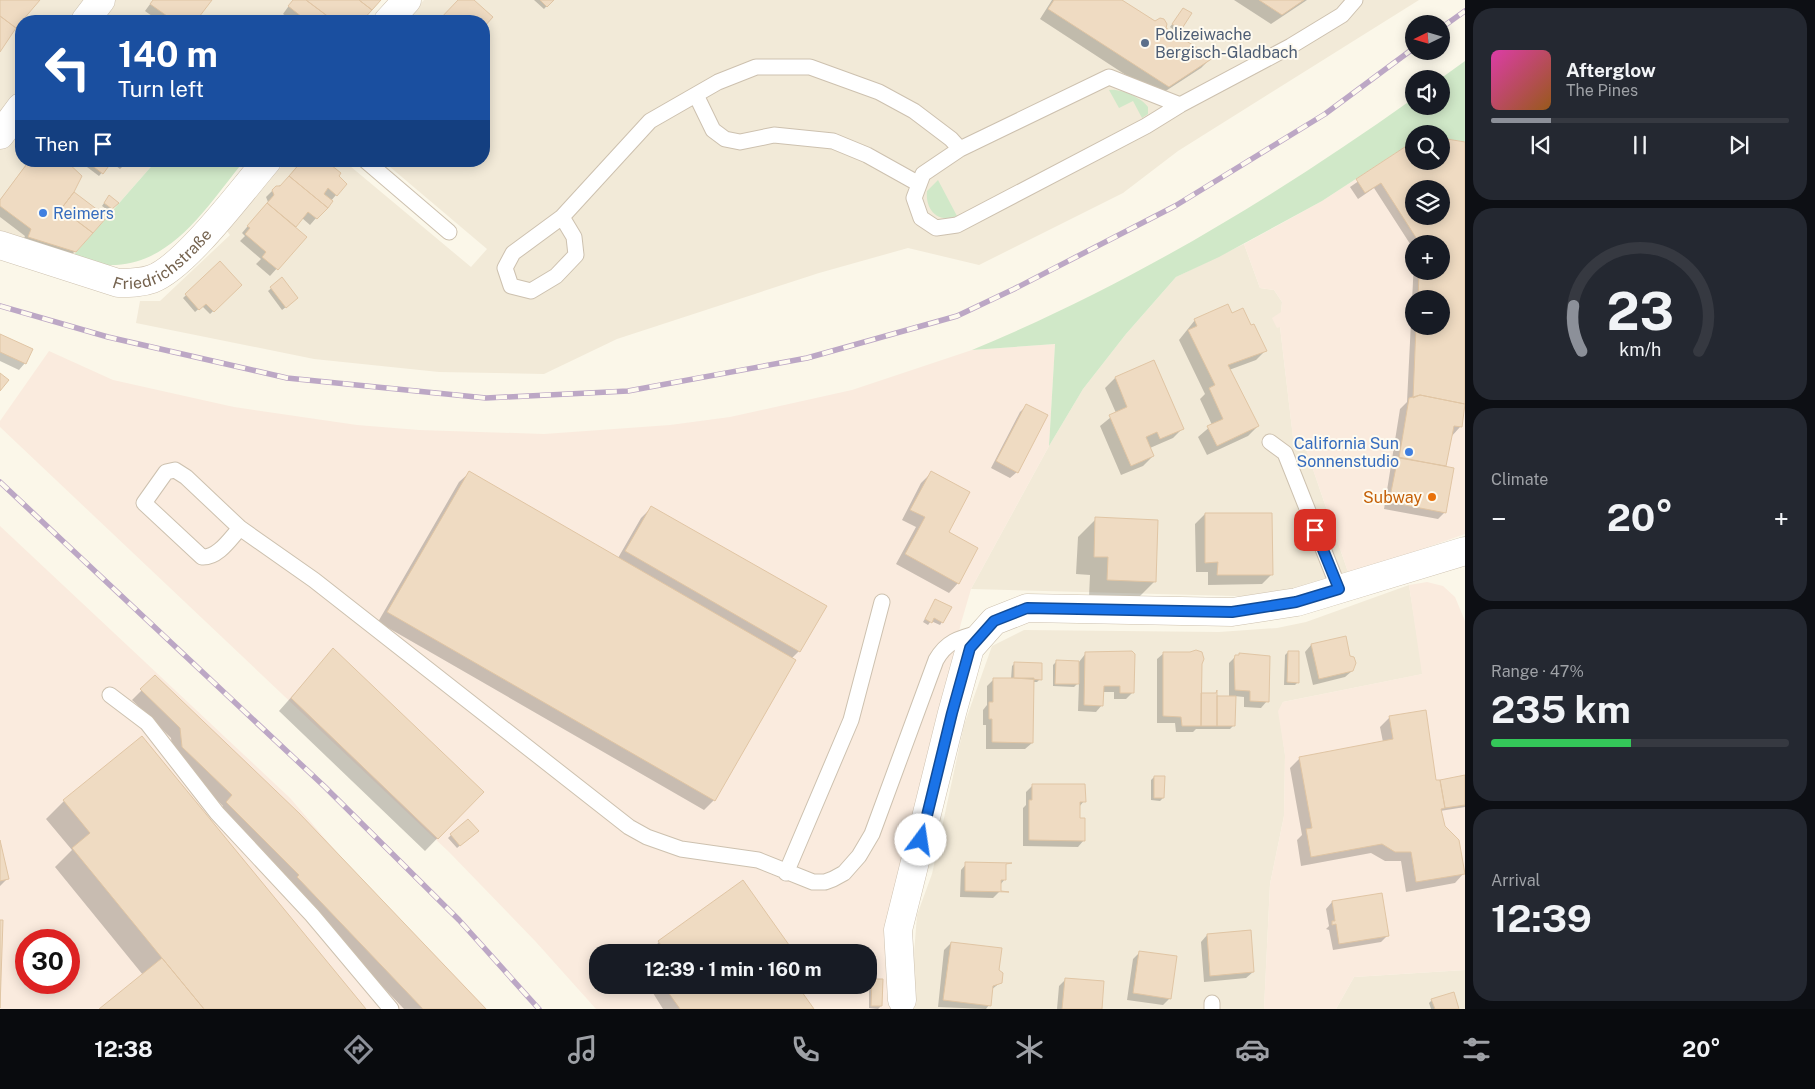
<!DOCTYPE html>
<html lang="en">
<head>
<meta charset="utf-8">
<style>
  body { margin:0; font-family:"Public Sans",sans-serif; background:#242831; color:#f1f3f6; height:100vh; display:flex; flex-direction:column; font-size:19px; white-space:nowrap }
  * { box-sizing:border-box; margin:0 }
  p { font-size:16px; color:#9ea1a6 }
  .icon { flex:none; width:28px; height:28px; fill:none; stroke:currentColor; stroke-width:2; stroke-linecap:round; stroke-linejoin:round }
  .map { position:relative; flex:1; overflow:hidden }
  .details { display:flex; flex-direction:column; gap:8px; padding:8px; background:#0d0f14; width:350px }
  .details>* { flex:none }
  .hud { position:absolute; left:15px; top:15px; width:475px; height:152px; border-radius:20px; box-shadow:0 2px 12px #0003; background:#1a4fa0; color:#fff; overflow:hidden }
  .needle { width:32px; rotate:265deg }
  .fabs { position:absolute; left:1405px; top:15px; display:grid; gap:10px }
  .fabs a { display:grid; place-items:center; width:45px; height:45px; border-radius:50%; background:#171b24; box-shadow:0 2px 12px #0003; font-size:25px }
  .speed { position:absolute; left:15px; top:929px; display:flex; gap:10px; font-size:25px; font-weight:700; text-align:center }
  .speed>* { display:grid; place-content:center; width:65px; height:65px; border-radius:50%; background:#171b24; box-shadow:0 2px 12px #0003; line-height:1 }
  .speed .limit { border:8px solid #d22; background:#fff; color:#111 }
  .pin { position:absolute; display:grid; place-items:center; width:42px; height:42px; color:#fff; margin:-21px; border-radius:10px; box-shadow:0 2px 8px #0006 }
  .me { position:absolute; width:55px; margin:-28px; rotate:14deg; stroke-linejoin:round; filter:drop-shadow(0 0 4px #0008) }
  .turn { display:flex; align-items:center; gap:18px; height:105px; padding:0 20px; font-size:22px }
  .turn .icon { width:65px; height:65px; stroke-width:2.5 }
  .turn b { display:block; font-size:35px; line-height:42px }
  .then { display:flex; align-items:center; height:48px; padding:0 20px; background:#0003; gap:10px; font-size:19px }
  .big { font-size:38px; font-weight:700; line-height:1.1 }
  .details .card { flex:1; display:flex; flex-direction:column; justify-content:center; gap:8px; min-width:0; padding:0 18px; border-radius:20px; background:#242831 }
  .details .dial { align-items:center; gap:0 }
  .dial svg { height:130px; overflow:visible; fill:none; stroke:#363941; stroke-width:7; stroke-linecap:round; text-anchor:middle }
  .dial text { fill:#f1f3f6; stroke:none }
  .song { display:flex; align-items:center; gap:15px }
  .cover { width:60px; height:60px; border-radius:8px; background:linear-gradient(135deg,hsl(320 70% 55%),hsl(30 70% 35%)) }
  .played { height:5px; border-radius:2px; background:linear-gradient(90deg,#8c9099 20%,#363941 20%) }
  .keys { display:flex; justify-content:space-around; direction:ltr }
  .heat { display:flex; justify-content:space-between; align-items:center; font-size:28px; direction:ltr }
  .charge { height:8px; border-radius:4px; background:linear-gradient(90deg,#34c759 47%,#363941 0) }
  .trip { position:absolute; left:589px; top:944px; width:288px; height:50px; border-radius:20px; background:#171b24; box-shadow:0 2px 12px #0003; font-weight:700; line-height:50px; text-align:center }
  .tab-bar { display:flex; height:80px; justify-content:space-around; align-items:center; background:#090b0e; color:#9ea1a6 }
  .tab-bar .icon { width:35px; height:35px }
  .tab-bar .on { color:#8c9099 }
  .tab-bar b { font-size:22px; color:#f1f3f6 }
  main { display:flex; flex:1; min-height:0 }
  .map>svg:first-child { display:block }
</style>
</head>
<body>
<main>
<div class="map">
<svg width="1465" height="1009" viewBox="0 0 1465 1009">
  <rect width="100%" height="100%" fill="#fbf7e9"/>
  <path fill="#f2ead8" d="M0,0H381L362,21H21V161H156L69,260L0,237Z
    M424,0H1419L1178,151L1123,193L979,265L908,248L819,273L617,339L544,374L439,372L314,359L136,323L140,301H160L230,235L227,231L286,161H344L471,267L487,249L383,161H484V21H404Z
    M1244,244L1260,288L1274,290L1282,302L1280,327L1293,437H1302L1349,575L1274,597L971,589L1049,446L1083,389L1126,334L1176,277Z
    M1409,585L1423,674L1283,702L1279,711L1285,755L1284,816L1270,884L1264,1009H1216L1215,998L1204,999V1009H914L913,967L917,915L932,874L964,725L992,646L1024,630L1219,632L1277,628L1306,622Z
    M1465,970V1009H1336L1354,977Z"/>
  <path fill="#faebde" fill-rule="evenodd" d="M1441,138L1465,142V534L1349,575L1302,437L1293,438L1280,327L1277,328L1272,318L1281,312L1282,302L1274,290L1260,288L1244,244L1322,201L1414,141V161H1441ZM1414,189H1441V216H1414ZM1414,244H1441V271H1414ZM1414,299H1441V326H1414Z
    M1055,344L1049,446L971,589L961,623L896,902L890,959L892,1009H596L536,942L449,852L0,427V421L49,351L113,380L234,407L357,425L419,430L544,434L670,425L730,417L852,390L972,350ZM598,952H868V985H598Z
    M0,526L290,798L340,856L487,1009H0ZM26,940H69V982H26Z
    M1427,582L1443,586L1455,597L1465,621V970L1354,977L1336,1009H1264L1270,884L1284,816L1285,755L1278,711L1283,702L1422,674L1409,585Z"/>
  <path fill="#d0e8c8" d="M1465,61V142L1441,138V134H1414V141L1322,201L1219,257L1176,277L1126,334L1083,389L1049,446L1055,344L972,350C1129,285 1275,197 1414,98V106H1441L1440,79Z
    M1109,90C1120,88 1142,98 1148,107V114L1142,118L1133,101L1119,108Z
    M156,161H244C210,202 175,262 116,265C101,266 86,262 71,258Z
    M938,180L957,216C938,224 925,210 927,191Z"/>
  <path fill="#0003" fill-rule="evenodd" d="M153,0H210L194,21H159L145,11Z
    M293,0H379L360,21H293L283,14Z
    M534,0H552L544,9Z
    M1052,0H1120L1211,58L1201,68L1158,96L1040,19Z
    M1234,0H1307L1271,24Z
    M1183,9L1180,29L1177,32L1170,27Z
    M1414,143V161H1441L1465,143L1464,405L1460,427L1451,437L1445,467V512L1438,519L1384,509L1400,409L1407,402L1414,261V271H1441V244H1414V250L1374,188L1358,199L1350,187ZM1414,189H1441V216H1414ZM1414,299H1441V326H1414Z
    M29,161L72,192L75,251L68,258L22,243L25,236L0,217V200Z
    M85,161H128L120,169L111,162L99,176L83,164Z
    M301,161H326L336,195L310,225L302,218L294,227L305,237L270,276L256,264L261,259L240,241L245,236L242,233L268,202L266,197L276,187L283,184Z
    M106,200L117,203L109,211L102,206Z
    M220,263L241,285L210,314L202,306L195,312L183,298Z
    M282,279L294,301L282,310L268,291Z
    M1232,315L1265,351L1256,360L1229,370L1258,426L1248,436L1207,455L1198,437L1212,425L1200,399L1205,394L1179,340L1195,320Z
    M0,335L25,363L19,370L0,361Z
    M1154,362L1183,428L1173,438L1150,448L1153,456L1143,466L1121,475L1100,426L1116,413L1105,388L1115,378Z
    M1027,405L1017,472L1010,478L991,468L1020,412Z
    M469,473L618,558L641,518L651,508L799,651L792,658L714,800L704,810L378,622L459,482Z
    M931,473L958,583L949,593L896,564L916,527L902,520L921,483Z
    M1205,514L1272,574L1262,584L1208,585V572H1196L1195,524Z
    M1096,519L1155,581L1137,599L1089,597L1090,575L1076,574L1078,537Z
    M936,600L942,622L940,625L931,621L928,625L923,622Z
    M1345,637L1352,671L1345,677L1313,685L1305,652L1311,645Z
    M333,650L482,792L425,851L279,711Z
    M1288,652L1298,682L1295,685H1284L1285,655Z
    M1086,653L1133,692L1126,699H1114V692H1102V705L1096,712L1078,711L1079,682L1074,687L1053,686V665L1056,662H1079Z
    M1164,653L1200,664V696L1202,694L1229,697V663L1236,656L1267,701L1261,708L1244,707V697L1234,696L1233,726L1230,729H1196L1193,732H1176L1175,723H1157V659Z
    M1015,663L1040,679L1037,682H1033L1032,743L1025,749H986V725H983V710L987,705V686L994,679H1011L1012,666Z
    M155,677L485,1009H404L217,813L223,806L173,757L171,738L132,700Z
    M1390,717L1435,782L1465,776V807L1440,811L1443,827L1464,873L1455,883L1406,892L1401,861H1385L1371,853L1301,866L1297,840L1302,835L1290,768L1300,758L1383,742L1380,727Z
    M1154,777L1163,798L1160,801L1151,800V780Z
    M1033,785L1084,801L1079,807V820L1084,840L1078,847L1023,846V808L1026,805V792Z
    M64,801L365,1009H101L143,975L55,867L72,850L46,819Z
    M474,834L457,848L448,838L451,835Z
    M0,844L7,879L0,886Z
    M967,863L1005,879L1000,885V891L993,898L960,897L961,870Z
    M742,882L792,952H650L659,942Z
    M1332,902L1387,936L1381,942L1333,950L1329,930L1326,929L1329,926L1326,909Z
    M1207,935L1253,972L1246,978L1204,982L1201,942Z
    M951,943L998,971L1001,982L991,990L989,1005L986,1009L938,1007L944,950Z
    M1140,952L1170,998L1163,1005L1127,1000L1133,959Z
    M1066,979L1099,1009H1057L1059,986Z
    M872,980L881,1006L878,1009L869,1008V983Z
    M648,985H796L813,1009H663Z
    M1432,1000L1458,1009H1431L1429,1003Z"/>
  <path fill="#efdbc2" stroke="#e0c5a4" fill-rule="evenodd" d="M0,0H40L16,28L0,16Z
    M153,0H212L196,21H174L150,4Z
    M293,0H306L334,21H307L288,6Z
    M306,0H359L372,10L362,21H334Z
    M359,0H381L372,10Z
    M458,0H474L493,17L484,27V21H438Z
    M540,0H554L547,7Z
    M1054,0H1122L1155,21L1160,18L1164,19L1167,24L1166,28L1213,58L1169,87L1048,9Z
    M1259,0H1304L1282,15Z
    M1183,8L1192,13L1181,30L1172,24Z
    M0,16L16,28L0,52Z
    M1441,138L1465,142V404L1420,395L1413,398L1416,326H1441V299H1418L1419,271H1441V244H1420L1381,183L1365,193L1356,179L1414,141V161H1441ZM1414,189H1441V216H1414Z
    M29,161H66L82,176L74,192L61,209L93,233L76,252L28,237L31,229L0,206V200Z
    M86,161H109L111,163L103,174Z
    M302,161H326L341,173L339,176L347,184L337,196L328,188L324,194L333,201L328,208L289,176Z
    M289,176L328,208L317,219L308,212L296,227L267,203L274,195L272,190L276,186H280Z
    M74,192L107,217L93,233L61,209Z
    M109,195L119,203L112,209L104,203Z
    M267,203L307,237L278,270L262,257L266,252L245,234L250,228L247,226Z
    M220,261L242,285L214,312L206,304L199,310L185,294Z
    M282,277L298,298L286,308L270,287Z
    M1228,304L1232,313L1243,308L1251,325L1254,324L1267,351L1228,365L1259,426L1217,446L1207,426L1223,419L1209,388L1215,385L1188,330L1197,326L1194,319Z
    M0,334L33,349L26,364L0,352Z
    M1154,360L1184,429L1160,439L1157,432L1146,437L1154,456L1131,466L1109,415L1127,407L1115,377Z
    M0,373L9,380L0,391Z
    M1420,395L1465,404L1462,427L1454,426L1446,466L1399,458L1409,398Z
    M1026,404L1048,415L1018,473L996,461Z
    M1398,457L1454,468L1446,513L1389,502Z
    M469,471L796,660L715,801L387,612Z
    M931,471L970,492L949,532L978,548L959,584L905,554L925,517L910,510Z
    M651,506L827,606L800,652L625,551Z
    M1205,513H1272L1273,575H1217L1218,562L1205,563Z
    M1095,517L1158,520L1156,582L1107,580L1108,557H1094Z
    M935,599L952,607L943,623L934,618L932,623L925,619Z
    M1346,636L1350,656L1354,657L1356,663L1353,671L1319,679L1311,644Z
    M333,648L484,792L438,839L291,698Z
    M1196,650L1202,652L1204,659L1202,664L1201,726H1182L1181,717L1163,716V652H1190Z
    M1132,651L1135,654L1134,693H1120V686H1104L1103,706L1084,705L1085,652Z
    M1288,651H1299V683L1287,682Z
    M1239,653L1270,656L1269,702L1250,701V691L1235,690L1234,660L1235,655H1239Z
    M1056,660L1079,661V684H1055Z
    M1014,662L1042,663V680L1014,678Z
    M155,675L300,814L486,1009H423L297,877L299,875L226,802L232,795L182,747L180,728L140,689Z
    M993,678H1034L1033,743L992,742V719H989V702H993Z
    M1217,690V726H1201V693H1216Z
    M1217,696H1236L1235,726H1217Z
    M1426,710L1436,780H1440L1445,808L1441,809L1445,826L1459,840L1465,874L1416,882L1411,852H1395L1382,844L1311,857L1306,829L1312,828L1299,757L1393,739L1389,716Z
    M142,736L366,1009H204L162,958L72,848L90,833L63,800Z
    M1465,775V805L1445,808L1440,780Z
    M1154,776H1165L1164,798H1154Z
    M1032,784H1085L1086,802H1080V818H1085V841L1029,840V800H1032Z
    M468,819L479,831L460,846L450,834Z
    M0,840L9,879L0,881Z
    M965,862L1012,863L1006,864V880H1001V891L1009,892L965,891Z
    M743,880L794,952H666L658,941Z
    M1382,893L1389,936L1339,944L1336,924L1332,925V921H1335L1332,901Z
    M0,920H3L0,1008Z
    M1251,930L1254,972L1210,976L1207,934Z
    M951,942L1002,948L999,970L1003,973L1002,983L993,986L991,1006L943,1000Z
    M1139,951L1177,956L1171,999L1133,993Z
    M162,958L204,1009H99Z
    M1065,978L1104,981L1102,1009H1062Z
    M872,979H883L882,1006H871Z
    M663,985H797L814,1009H680Z
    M1454,992L1459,1009H1435L1431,999Z"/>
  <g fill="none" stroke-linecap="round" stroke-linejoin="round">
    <defs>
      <path id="lane" d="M696,95L713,130L725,139L740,142L774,135L833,141L867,155L919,184
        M960,149L923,174L914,198L921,218L936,228L957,225L1146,126L1180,105
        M366,161L449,232
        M562,217L574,237L576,255L556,276L531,291L511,286L505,268L513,253L562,217L650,121L718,82L756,67H810L879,92L914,111L951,139L960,149L1109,77L1180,105L1291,46L1342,15L1355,0
        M1270,442L1285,453L1339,589
        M240,528L186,477L175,470L166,472L144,503L202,557C218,558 230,539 240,528L314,580L629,827L647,837L681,849L758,860L813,882H825L833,879L844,873L859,856L872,834L936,660C946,642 959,638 979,633
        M110,695L147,723L217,813L312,915L391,1009
        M786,873L851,720L882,602
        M1212,1003V1009"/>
      <g id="street">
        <path d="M85,21L101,0"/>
        <path d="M388,21L407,0"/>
        <path d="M0,135L21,107"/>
        <path id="s1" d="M0,245L118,283C130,283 141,283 152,279C185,267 242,190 267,161"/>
        <path d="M902,1000L898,930L952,713L970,648L994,621L1027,608L1232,612L1297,602L1465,551"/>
      </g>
    </defs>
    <use href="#lane" stroke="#cdc1af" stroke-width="17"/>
    <use href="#street" stroke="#cdc1af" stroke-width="29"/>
    <use href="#lane" stroke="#fff" stroke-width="15"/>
    <use href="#street" stroke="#fff" stroke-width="28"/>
    <defs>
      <path id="rail" d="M1441,28L1465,11
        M0,306L108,337L287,378L486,398L628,391L807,358L957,316L1014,289L1175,206L1325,114L1414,48
        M0,482L325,787L459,920L539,1009"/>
    </defs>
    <use href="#rail" stroke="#bca7c5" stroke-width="5.5"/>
    <use href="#rail" stroke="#fefaef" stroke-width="4" stroke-dasharray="11" stroke-linecap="butt"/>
  </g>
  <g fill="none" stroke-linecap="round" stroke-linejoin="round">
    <defs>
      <path id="route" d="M921,840L952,713L970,648L994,621L1027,608L1232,612L1296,602L1339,589L1315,530"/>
    </defs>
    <use href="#route" stroke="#114b97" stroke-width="12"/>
    <use href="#route" stroke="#1a73e8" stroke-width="9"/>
  </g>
  <circle fill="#5c6f8a" stroke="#fefaef" stroke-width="2" cx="1145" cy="43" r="5"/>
  <g fill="#3f7fe0" stroke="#fefaef" stroke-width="2">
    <circle cx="43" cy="213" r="5"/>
    <circle cx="1409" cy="452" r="5"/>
  </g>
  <circle fill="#e8710a" stroke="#fefaef" stroke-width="2" cx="1432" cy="497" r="5"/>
  <g text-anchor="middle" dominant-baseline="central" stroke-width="4" stroke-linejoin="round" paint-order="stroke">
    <g font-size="16" fill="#4e5e75" stroke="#fefaef" text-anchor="start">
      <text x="1155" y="34">Polizeiwache<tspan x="1155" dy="18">Bergisch-Gladbach</tspan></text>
    </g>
    <g font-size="16" fill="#366cbe" stroke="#fefaef" text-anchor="start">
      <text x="53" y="213">Reimers</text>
      <text x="1399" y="443" text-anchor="end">California Sun<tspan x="1399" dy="18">Sonnenstudio</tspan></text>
    </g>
    <g font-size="16" fill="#74624e" stroke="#fefaef">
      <text stroke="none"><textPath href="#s1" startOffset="176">Friedrichstraße</textPath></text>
    </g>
    <g font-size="16" fill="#c56008" stroke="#fefaef" text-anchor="end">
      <text x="1422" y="497">Subway</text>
    </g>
  </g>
</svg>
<div class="fabs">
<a><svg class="needle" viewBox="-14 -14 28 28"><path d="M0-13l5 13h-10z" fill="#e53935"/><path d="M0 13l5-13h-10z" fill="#9ea1a6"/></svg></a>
<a><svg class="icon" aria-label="sound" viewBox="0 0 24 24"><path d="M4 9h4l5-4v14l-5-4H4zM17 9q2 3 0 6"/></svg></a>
<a><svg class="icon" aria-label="search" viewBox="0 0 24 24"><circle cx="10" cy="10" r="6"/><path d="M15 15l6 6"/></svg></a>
<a><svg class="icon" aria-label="layers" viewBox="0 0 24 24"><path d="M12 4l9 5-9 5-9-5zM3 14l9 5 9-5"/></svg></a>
<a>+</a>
<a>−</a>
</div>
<div class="speed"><div class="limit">30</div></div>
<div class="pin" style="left:1315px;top:530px;background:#d93025"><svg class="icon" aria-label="arrive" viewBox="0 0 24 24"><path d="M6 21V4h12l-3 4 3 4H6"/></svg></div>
<svg class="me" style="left:921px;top:840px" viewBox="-20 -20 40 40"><circle r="19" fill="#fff"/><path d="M0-13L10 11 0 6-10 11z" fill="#1a73e8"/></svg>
<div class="trip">12:39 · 1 min · 160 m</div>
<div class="hud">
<div class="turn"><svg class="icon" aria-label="left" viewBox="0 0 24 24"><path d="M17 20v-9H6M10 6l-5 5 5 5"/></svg><div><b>140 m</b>Turn left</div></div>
<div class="then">Then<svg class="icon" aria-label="arrive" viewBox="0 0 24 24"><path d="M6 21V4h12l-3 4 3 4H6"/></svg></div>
</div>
</div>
<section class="details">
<div class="card">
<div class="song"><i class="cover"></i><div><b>Afterglow</b><p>The Pines</p></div></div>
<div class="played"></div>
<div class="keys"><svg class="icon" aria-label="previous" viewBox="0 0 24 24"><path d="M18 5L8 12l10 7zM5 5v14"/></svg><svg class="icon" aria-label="pause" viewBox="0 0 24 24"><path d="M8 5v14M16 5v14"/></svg><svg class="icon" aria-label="next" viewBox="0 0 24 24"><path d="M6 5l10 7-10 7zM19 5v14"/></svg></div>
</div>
<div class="card dial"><svg viewBox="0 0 100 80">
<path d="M14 69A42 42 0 1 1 86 69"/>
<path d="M14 69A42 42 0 0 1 9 41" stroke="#8c9099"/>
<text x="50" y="56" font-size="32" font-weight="700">23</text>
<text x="50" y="72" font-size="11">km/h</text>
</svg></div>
<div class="card"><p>Climate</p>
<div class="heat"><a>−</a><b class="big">20°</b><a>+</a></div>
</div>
<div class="card"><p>Range · 47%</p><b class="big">235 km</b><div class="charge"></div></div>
<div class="card"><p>Arrival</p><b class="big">12:39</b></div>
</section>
</main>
<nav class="tab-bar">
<b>12:38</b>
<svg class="icon on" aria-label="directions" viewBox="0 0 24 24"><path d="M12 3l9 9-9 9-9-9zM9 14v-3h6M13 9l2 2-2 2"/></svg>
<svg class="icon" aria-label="music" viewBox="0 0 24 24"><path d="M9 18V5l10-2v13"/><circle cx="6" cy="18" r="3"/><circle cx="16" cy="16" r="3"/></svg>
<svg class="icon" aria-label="phone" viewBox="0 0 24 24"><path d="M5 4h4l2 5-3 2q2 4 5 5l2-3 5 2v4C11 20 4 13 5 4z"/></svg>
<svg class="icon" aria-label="climate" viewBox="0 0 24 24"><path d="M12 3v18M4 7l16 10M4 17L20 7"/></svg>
<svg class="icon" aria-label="car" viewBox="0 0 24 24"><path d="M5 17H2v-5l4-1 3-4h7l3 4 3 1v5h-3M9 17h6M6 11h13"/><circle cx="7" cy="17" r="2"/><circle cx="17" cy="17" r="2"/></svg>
<svg class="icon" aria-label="filters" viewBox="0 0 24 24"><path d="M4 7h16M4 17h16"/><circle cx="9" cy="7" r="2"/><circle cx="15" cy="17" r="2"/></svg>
<b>20°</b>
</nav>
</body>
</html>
